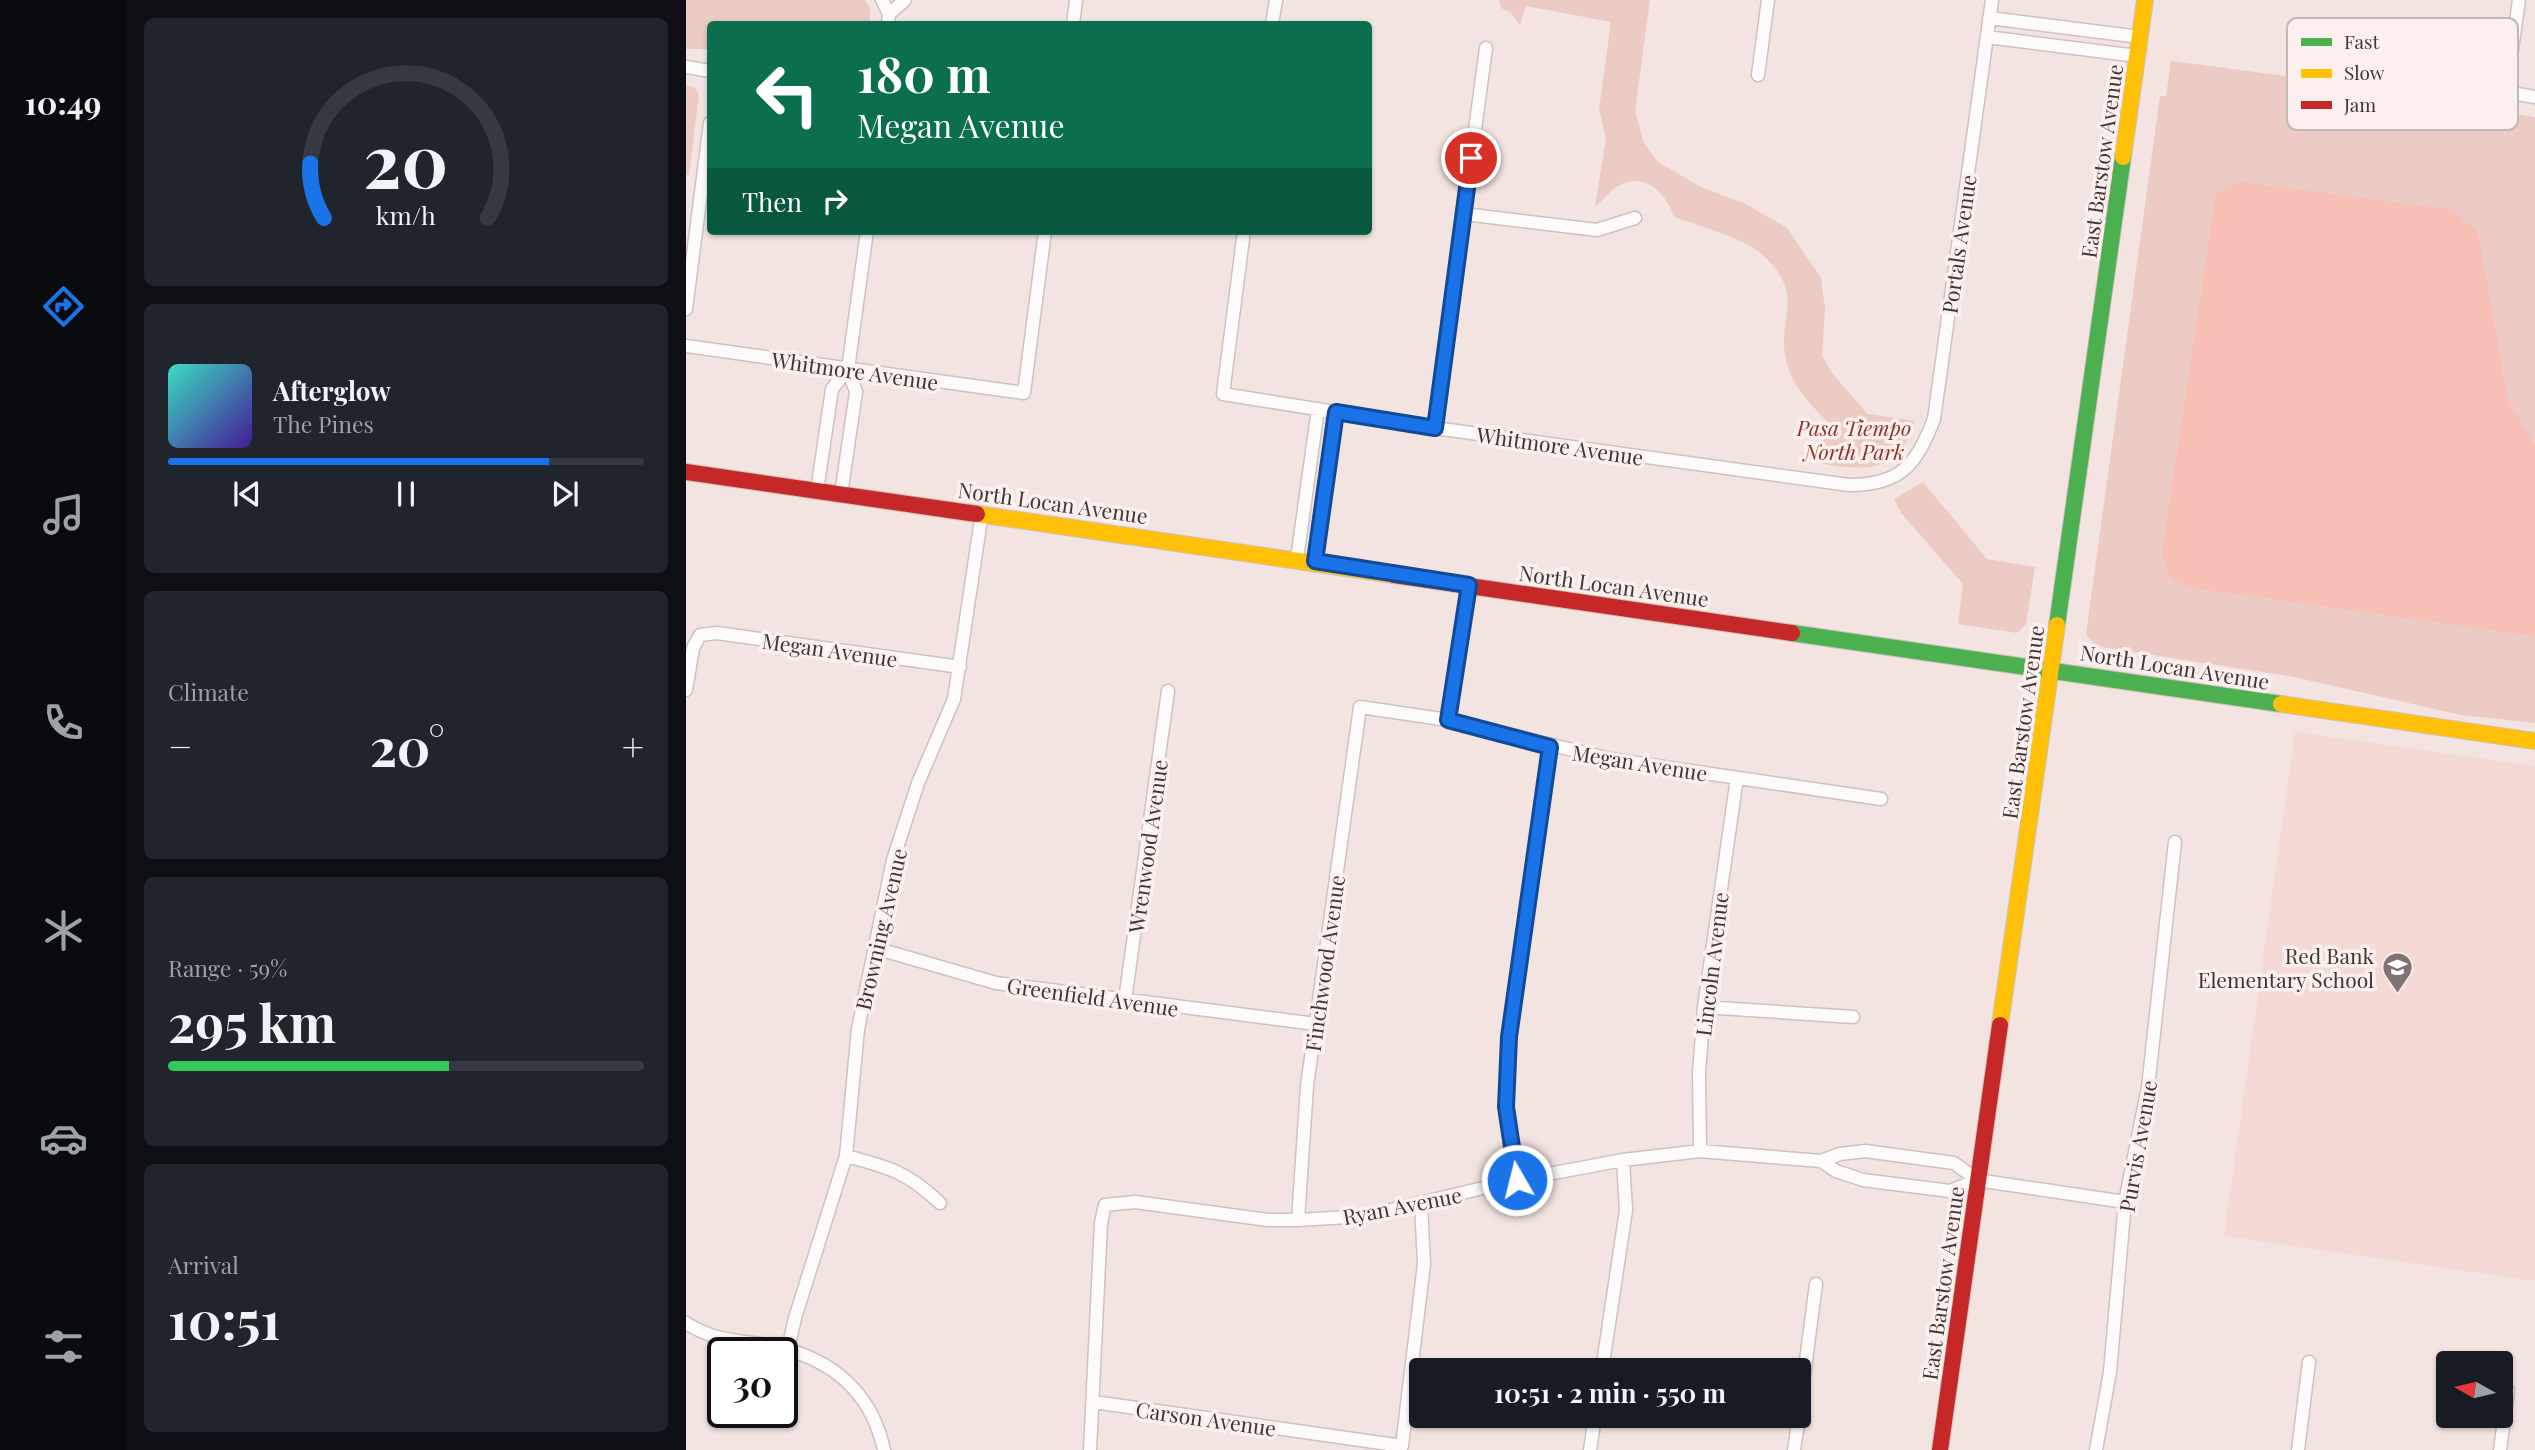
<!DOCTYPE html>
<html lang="en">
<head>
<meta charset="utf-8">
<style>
  body { margin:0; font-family:"Playfair Display",serif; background:#20242c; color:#f1f3f6; height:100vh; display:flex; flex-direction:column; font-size:26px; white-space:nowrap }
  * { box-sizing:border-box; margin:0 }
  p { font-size:23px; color:#9ea1a6 }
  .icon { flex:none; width:38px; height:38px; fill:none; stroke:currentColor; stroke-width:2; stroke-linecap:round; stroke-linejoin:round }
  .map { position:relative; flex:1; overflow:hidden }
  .details { display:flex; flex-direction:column; gap:18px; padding:18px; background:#0d0f14; width:560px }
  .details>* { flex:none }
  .top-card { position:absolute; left:21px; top:21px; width:665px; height:214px; border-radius:7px; box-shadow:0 2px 5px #0004; background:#0b6e4f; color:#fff; overflow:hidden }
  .needle { width:46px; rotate:278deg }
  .buttons { position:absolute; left:1750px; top:1351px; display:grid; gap:14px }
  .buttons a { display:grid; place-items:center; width:77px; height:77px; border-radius:7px; background:#171b24; box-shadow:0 2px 5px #0004; font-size:35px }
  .speed { position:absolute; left:21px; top:1337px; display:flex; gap:14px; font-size:35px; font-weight:700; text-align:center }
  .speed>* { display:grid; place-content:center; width:91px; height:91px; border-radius:50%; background:#171b24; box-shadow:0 2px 5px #0004; line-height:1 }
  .speed .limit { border:4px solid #111; border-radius:10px; background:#fff; color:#111 }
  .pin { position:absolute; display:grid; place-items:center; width:60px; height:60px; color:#fff; margin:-30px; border:4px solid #fff; border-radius:50%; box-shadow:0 2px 7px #0007 }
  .me { position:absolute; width:77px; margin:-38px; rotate:352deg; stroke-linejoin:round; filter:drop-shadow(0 0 5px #0008) }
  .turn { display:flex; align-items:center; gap:24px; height:147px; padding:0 35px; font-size:32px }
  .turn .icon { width:91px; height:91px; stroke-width:2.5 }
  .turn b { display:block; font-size:49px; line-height:60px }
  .then { display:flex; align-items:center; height:66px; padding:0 35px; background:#0003; gap:14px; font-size:26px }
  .big { font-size:52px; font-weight:700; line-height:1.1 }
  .details .tile { flex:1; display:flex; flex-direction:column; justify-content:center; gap:10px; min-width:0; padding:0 24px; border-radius:10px; background:#20242c }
  .details .dial { align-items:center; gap:0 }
  .dial svg { height:182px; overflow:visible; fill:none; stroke:#363941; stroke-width:7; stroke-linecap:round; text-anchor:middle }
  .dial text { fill:#f1f3f6; stroke:none }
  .song { display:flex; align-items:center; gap:21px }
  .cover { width:84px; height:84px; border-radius:10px; background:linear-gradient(135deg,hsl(170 70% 55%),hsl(260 70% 35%)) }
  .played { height:7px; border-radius:4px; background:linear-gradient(90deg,#1a73e8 80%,#363941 80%) }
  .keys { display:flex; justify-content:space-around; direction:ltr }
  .heat { display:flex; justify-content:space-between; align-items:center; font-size:38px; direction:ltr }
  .charge { height:10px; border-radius:5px; background:linear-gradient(90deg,#34c759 59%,#363941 0) }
  .trip { position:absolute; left:723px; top:1358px; width:402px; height:70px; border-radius:7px; background:#171b24; box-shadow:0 2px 5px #0004; font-weight:700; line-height:70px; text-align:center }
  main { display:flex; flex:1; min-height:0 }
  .tab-bar { display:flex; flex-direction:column; width:126px; justify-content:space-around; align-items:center; background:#090b0e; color:#9ea1a6 }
  .tab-bar .icon { width:49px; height:49px }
  .tab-bar .current { color:#1a73e8 }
  .tab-bar b { font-size:32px; color:#f1f3f6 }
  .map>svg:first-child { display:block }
</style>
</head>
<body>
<main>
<nav class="tab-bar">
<b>10:49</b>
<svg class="icon current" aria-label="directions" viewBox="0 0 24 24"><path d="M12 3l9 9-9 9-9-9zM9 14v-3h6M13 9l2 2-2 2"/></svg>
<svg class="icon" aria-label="music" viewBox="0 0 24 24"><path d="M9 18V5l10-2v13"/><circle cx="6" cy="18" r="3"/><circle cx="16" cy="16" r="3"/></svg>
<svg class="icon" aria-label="phone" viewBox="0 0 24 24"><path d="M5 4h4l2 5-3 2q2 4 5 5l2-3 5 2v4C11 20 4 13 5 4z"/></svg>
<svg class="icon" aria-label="climate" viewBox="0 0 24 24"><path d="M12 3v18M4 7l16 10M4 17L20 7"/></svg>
<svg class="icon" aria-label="car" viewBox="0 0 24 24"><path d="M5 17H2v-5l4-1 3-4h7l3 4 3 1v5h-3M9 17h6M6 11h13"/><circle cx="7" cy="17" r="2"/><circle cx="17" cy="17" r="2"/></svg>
<svg class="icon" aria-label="filters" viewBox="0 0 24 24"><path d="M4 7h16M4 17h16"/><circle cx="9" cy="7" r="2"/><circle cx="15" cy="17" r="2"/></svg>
</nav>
<section class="details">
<div class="tile dial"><svg viewBox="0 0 100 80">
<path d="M14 69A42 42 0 1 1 86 69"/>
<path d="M14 69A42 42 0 0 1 8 45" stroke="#1a73e8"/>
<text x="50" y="56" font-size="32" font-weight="700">20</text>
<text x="50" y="72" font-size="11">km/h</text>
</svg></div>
<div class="tile">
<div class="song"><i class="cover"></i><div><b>Afterglow</b><p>The Pines</p></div></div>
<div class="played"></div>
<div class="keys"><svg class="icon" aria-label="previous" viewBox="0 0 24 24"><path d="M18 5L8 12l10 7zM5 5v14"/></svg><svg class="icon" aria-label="pause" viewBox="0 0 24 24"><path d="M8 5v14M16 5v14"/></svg><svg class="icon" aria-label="next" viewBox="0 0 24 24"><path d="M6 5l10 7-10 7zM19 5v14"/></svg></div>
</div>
<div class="tile"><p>Climate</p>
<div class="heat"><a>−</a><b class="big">20°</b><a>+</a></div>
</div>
<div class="tile"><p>Range · 59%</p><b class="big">295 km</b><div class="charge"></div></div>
<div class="tile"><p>Arrival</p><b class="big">10:51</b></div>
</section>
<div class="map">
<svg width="1849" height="1450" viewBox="0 0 1849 1450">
  <rect width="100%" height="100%" fill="#f3e4e1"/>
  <path fill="#f4d9d4" d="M1609,732L1849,766V1281L1538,1236Z"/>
  <path fill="#eccbc5" d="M0,0H179L184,8V24H24V49H0Z
    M813,0H964L949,111L958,143L972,162L1015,187L1060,204L1101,228L1135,278L1139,309L1136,356L1146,373L1182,414L1229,421C1214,473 1179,472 1133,463L1140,420C1123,403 1108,388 1101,364C1088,318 1125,295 1072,251C1058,239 1008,224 988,217C981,194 959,172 934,185C924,190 918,200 909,207L920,138L913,109L925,22L840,6L834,25L825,13L815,8Z
    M1485,61L1798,102V109L1849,117V723L1775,715L1608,677L1410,646L1400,634L1474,96H1480Z
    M0,85L8,87L13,94L3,175H0Z
    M1237,482L1301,559L1349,567L1340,624L1331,633L1272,624L1277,584L1215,513L1208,499Z"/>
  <path fill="#f8bfb4" d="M1555,182L1767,210L1792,233L1822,401L1849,445V636L1507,588L1484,578L1476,553L1530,194Z"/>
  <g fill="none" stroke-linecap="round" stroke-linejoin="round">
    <defs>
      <path id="street" d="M196,0L203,14L202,24
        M1833,0L1820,92L1849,97
        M203,14L219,0
        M1303,18L1454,37
        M387,24L390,0
        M586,24L590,0
        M1301,37L1451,56
        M0,67L24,71
        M1072,75L1082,0
        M778,214L911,230L949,218
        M558,231L537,394L749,428L1163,485C1215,485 1230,465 1248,419L1306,0
        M0,309L24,123
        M0,346L338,393L359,231
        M749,428L800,48
        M131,491L146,389L162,369
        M155,494L170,392L162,369L181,231
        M611,559L632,409
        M629,561L650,412
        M0,690L7,648L14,635L31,633L274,667
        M762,720L783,585
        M189,948L310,983L630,1024
        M439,1000L482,691
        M1018,1007L1167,1017
        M1014,1151L1013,1073L1018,1007L1051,778
        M160,1156C203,1167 221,1172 254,1203
        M1135,1161L1150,1171L1177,1180L1264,1191L1291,1180L1439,1202
        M831,1180L820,1106L823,1037L864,746
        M612,1220L621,1086L674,707L762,720L924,759L1195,799
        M0,1323C38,1347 65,1338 103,1350C154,1365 187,1399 198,1450
        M102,1349L109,1318L160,1156L172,1029L207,860L232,783L268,699L296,513
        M916,1370L940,1210L937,1160
        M408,1402L716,1446L738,1264L735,1204
        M1113,1414L1130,1284
        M404,1450L415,1223L419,1205L449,1202L582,1220H612L679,1216L831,1180L937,1160L1014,1151L1135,1161L1154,1154L1179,1151L1268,1163L1291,1180
        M904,1450L909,1416
        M1108,1450L1113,1416
        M1410,1450L1424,1372L1439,1202L1462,1087L1489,842
        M1612,1450L1623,1362
        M1814,1450L1822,1390"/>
      <path id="fast" d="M1371,625L1437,157
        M1106,633L1595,704"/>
      <path id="slow" d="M1437,157L1459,0
        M291,514L708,575
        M1595,704L1849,741
        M1314,1025L1371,625"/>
      <path id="jam" d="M0,472L291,514
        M708,575L1106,633
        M1254,1450L1314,1025"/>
    </defs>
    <use href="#street" stroke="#cec1bf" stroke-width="15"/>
    <use href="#fast" stroke="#cec1bf" stroke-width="18"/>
    <use href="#slow" stroke="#cec1bf" stroke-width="18"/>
    <use href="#jam" stroke="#cec1bf" stroke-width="18"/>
    <use href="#street" stroke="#fdfbfa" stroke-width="12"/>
    <use href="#fast" stroke="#4caf50" stroke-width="16"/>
    <use href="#slow" stroke="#ffc107" stroke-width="16"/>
    <use href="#jam" stroke="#c62828" stroke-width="16"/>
  </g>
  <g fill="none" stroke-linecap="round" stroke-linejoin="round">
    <defs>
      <path id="route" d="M785,158L749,428L650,412L629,561L783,585L762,720L864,747L823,1037L820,1107L831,1180"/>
    </defs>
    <use href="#route" stroke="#114b97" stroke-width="18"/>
    <use href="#route" stroke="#1a73e8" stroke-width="12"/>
  </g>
  <defs>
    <symbol id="school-pin" viewBox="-11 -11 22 30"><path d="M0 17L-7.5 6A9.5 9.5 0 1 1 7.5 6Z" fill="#7f7270" stroke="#fcf0ee"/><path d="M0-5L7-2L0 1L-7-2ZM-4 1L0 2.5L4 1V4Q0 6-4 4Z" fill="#fff"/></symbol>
  </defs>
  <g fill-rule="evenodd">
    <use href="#school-pin" x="1694" y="950" width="35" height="47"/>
  </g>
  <g text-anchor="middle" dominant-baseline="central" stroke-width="7" stroke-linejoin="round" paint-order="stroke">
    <g font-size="21" fill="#413533" stroke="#fcf0ee">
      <text transform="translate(1415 161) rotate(-82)">East Barstow Avenue</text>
      <text transform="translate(1272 244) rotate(-82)">Portals Avenue</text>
      <text transform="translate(169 370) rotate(8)">Whitmore Avenue</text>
      <text transform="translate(874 445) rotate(8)">Whitmore Avenue</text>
      <text transform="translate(367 502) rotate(8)">North Locan Avenue</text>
      <text transform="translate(928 585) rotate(8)">North Locan Avenue</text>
      <text transform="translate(144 649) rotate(8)">Megan Avenue</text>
      <text transform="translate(1489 666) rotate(9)">North Locan Avenue</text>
      <text transform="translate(1336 722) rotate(-82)">East Barstow Avenue</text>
      <text transform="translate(954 762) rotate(9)">Megan Avenue</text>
      <text transform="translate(461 846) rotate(-82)">Wrenwood Avenue</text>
      <text transform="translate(194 929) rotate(-77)">Browning Avenue</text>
      <text transform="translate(638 963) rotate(-82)">Finchwood Avenue</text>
      <text transform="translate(1025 964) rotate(-83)">Lincoln Avenue</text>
      <text transform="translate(407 996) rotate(8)">Greenfield Avenue</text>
      <text transform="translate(1451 1146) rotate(-80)">Purvis Avenue</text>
      <text transform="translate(716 1205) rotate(-11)">Ryan Avenue</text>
      <text transform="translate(1256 1283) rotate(-82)">East Barstow Avenue</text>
      <text transform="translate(520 1418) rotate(8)">Carson Avenue</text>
    </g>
    <g font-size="21" font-style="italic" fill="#8b3528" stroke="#fcf0ee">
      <text x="1168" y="427">Pasa Tiempo<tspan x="1168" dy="24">North Park</tspan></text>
    </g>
    <g font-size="21" fill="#413533" stroke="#fcf0ee" text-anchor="end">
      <text x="1688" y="955">Red Bank<tspan x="1688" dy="24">Elementary School</tspan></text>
    </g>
  </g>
  <rect x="1601" y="18" width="231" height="112" rx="10" fill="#fcf0ee" stroke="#c4b8b6" stroke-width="2"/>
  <rect x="1615" y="38" width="31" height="8" fill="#4caf50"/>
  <rect x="1615" y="69" width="31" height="9" fill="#ffc107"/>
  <rect x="1615" y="101" width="31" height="8" fill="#c62828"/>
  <g font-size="19" fill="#413533">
    <text x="1658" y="49">Fast</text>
    <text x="1658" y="80">Slow</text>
    <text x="1658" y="112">Jam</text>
  </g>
</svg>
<div class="buttons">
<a><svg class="needle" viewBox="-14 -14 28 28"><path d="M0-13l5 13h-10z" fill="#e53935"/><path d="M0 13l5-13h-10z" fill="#9ea1a6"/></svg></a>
</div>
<div class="speed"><div class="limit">30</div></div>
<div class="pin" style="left:785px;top:158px;background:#d93025"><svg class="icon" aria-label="arrive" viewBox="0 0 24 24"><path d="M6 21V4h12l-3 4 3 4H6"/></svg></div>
<svg class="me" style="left:831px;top:1180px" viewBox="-20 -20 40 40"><circle r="17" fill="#1a73e8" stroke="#fff" stroke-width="3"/><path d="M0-11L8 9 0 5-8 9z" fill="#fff"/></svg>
<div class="trip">10:51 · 2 min · 550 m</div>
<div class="top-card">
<div class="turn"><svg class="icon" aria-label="left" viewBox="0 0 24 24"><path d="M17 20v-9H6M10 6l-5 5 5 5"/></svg><div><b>180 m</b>Megan Avenue</div></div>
<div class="then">Then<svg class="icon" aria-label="right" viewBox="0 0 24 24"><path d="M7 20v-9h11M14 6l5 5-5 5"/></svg></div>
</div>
</div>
</main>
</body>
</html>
